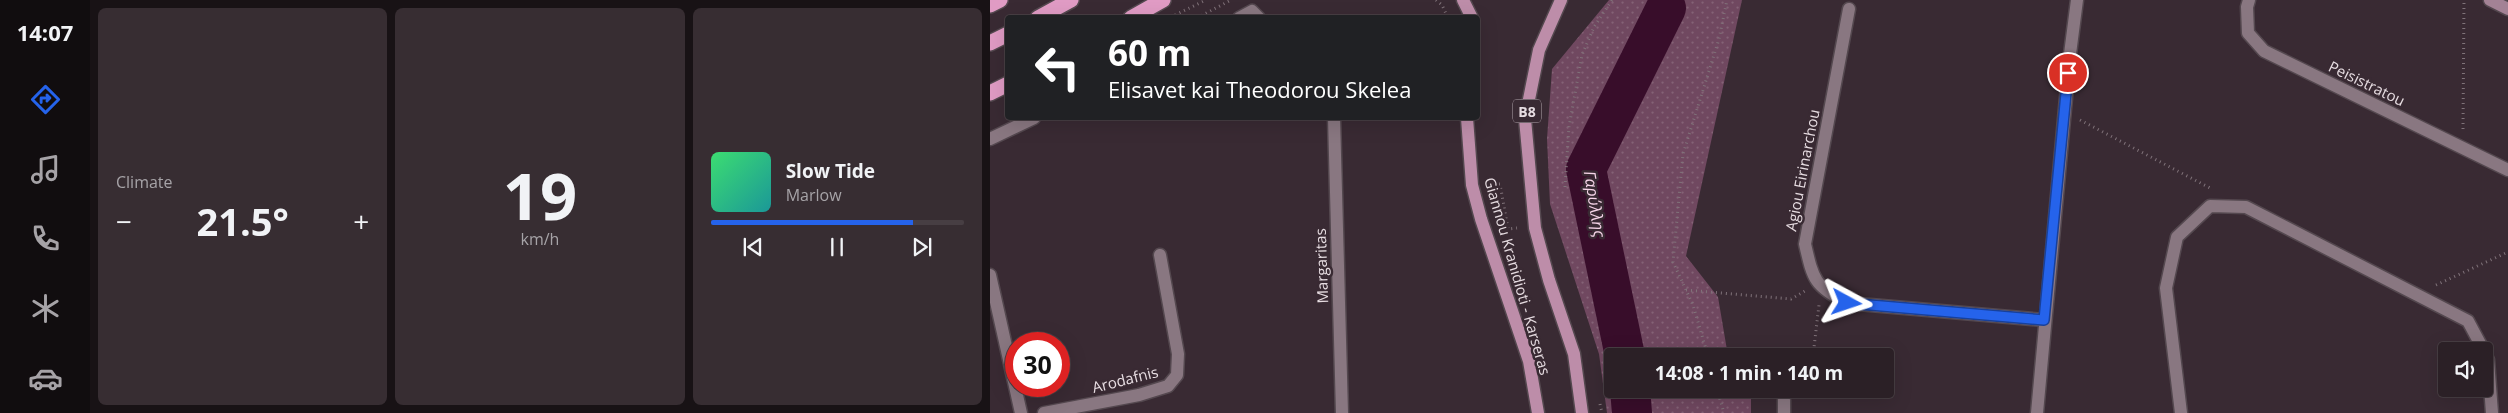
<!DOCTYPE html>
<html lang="en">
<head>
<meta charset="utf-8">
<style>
  body { margin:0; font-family:"Open Sans",sans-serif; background:#372d32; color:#f1f3f6; height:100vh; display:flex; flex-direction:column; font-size:19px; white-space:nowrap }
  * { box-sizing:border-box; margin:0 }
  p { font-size:16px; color:#a6a3a7 }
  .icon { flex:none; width:28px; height:28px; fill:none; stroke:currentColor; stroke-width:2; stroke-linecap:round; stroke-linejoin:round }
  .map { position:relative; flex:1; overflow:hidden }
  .drawer { display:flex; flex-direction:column; gap:8px; padding:8px; background:#181215; width:900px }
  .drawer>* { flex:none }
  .banner { position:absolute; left:15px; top:15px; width:475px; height:105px; border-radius:5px; box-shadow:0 5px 20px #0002,0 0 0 1px #473e43; background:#202124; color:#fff; overflow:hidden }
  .buttons { position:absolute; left:1448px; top:342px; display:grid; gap:10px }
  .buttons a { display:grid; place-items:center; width:55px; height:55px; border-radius:5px; background:#2b2026; box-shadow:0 5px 20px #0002,0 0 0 1px #473e43; font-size:25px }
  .speed { position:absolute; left:15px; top:332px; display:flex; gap:10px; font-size:25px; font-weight:700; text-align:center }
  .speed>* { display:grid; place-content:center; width:65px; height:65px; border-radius:50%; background:#2b2026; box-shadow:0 5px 20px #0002,0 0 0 1px #473e43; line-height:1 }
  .speed .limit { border:8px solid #d22; background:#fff; color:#111 }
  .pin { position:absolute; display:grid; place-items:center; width:42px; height:42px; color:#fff; margin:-21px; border:2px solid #fff; border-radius:50%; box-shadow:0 1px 5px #0007 }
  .me { position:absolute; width:55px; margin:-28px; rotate:95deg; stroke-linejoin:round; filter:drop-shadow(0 0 4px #0008) }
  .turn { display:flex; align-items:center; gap:18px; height:105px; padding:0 20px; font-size:22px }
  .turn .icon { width:65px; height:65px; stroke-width:2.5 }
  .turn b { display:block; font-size:35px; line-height:42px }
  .big { font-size:38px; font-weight:700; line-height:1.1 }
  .drawer .card { flex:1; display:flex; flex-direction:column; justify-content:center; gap:8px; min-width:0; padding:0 18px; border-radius:8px; background:#372d32 }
  .drawer .dial { align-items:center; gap:0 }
  .dial b { font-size:65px; line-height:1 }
  .song { display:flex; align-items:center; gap:15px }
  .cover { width:60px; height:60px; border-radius:8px; background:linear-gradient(135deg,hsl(140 70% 55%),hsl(180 70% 35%)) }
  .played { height:5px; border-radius:2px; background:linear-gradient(90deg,#2563eb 80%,#473e43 80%) }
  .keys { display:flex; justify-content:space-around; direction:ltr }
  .heat { display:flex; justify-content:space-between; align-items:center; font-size:28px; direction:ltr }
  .drawer .tiles { flex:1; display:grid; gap:8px; grid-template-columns:repeat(3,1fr) }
  .trip { position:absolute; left:614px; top:348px; width:290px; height:50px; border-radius:5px; background:#2b2026; box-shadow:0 5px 20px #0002,0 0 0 1px #473e43; font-weight:700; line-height:50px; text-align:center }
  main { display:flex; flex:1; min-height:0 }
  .tab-bar { display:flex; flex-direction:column; width:90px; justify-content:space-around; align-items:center; background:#110d0f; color:#a6a3a7 }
  .tab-bar .icon { width:35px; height:35px }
  .tab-bar .on { color:#2563eb }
  .tab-bar b { font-size:22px; color:#f1f3f6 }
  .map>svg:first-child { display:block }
</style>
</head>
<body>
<main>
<nav class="tab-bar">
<b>14:07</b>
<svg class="icon on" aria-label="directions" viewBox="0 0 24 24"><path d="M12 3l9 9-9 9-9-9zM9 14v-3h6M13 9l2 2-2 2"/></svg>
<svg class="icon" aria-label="music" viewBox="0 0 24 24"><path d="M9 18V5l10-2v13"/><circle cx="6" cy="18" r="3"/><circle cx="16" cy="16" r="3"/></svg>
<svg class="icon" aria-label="phone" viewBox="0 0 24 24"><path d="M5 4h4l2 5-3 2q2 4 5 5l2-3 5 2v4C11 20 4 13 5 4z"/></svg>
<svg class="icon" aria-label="climate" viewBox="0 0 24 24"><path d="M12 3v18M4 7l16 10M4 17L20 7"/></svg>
<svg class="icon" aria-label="car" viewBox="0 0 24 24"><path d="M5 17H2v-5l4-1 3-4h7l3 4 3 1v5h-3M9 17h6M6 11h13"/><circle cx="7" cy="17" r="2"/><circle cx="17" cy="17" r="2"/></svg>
</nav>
<section class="drawer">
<div class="tiles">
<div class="card"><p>Climate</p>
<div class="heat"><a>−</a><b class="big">21.5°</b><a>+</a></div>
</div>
<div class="card dial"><b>19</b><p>km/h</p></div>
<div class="card">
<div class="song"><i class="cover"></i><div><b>Slow Tide</b><p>Marlow</p></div></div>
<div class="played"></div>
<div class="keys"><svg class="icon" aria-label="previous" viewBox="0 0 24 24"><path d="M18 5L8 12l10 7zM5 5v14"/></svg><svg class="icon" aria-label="pause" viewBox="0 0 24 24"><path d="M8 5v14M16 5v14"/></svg><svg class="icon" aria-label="next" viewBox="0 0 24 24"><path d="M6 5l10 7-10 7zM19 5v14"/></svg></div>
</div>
</div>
</section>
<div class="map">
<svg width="1518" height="413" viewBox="0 0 1518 413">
  <defs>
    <pattern id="grass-dots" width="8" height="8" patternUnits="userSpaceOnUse" patternTransform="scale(1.25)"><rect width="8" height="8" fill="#704860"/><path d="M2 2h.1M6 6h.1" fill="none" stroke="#846276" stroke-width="1.8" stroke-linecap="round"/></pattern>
  </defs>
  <rect width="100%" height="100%" fill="#392a33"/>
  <path fill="url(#grass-dots)" d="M619,0H752L696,256L728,297L738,356H622V389H761V413H617L609,354L560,204L557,139L562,69Z"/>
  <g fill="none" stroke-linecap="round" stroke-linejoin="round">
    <path stroke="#380d2a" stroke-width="40" d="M635,356L596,169L676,8
      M640,389L642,413"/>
    <defs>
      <path id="street" d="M1259,0L1257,7L1258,33L1274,51L1518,170
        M859,9L815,244C823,279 824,286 857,303L1054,320
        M249,18L262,11L269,18
        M344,118L352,413
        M0,139L44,118
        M0,275L31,413
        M1494,351L1498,360L1502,413
        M54,413L149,395L178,386L187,375L188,354L170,255
        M794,413V400
        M1047,413L1080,54L1087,0
        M1191,413L1176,288L1187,237L1220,206L1256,207L1478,321L1494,351"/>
      <path id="secondary" d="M1500,0L1518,9"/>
      <path id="primary" d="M473,0L482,18
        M571,0L549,50L535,119L545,228L559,280L584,354L592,413
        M477,118L482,185L491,219L539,361L548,413"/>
      <path id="highway" d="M0,5L10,0
        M48,18L81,0
        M141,18L173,0
        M0,43L18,34
        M0,93L18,84"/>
    </defs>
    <use href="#street" stroke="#54484f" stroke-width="15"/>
    <use href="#secondary" stroke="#54484f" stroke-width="15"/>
    <use href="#primary" stroke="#54484f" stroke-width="15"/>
    <use href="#highway" stroke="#54484f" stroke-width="18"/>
    <path stroke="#80737a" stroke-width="3" stroke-dasharray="1 4" stroke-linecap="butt" d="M446,0L452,5L458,18
      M185,15L216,0
      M207,18L241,0
      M1090,120L1222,189
      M1473,129L1474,0
      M499,185L510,184L518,229L527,228
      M575,187L579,127L592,55L604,27L622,0
      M1446,285L1518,252
      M696,290L801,299L815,291
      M718,356L703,305L683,262L693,154L729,39L737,0
      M823,356L829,305
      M727,389L734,413
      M808,395L820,389
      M610,404L612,413"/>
    <use href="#street" stroke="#897781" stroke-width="12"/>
    <use href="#secondary" stroke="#a38295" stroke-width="12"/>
    <use href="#primary" stroke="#bd8da9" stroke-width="12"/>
    <use href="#highway" stroke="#e09bc4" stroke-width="15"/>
  </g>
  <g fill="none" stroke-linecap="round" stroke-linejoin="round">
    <defs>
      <path id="route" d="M857,303L1054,320L1078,73"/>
    </defs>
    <use href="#route" stroke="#184099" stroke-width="12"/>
    <use href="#route" stroke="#2563eb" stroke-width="9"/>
  </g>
  <g text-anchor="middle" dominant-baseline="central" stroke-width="5" stroke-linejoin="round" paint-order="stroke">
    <rect fill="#392a33" stroke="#b3a7ae" stroke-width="1" x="523" y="99.5" width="28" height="23" rx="4"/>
    <g font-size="14" font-weight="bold" fill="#e7dde2">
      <text x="537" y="111">B8</text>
    </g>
    <g font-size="15" fill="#e7dde2" stroke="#392a33">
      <text transform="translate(1377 83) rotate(26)">Peisistratou</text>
      <text transform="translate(812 170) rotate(-79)">Agiou Eirinarchou</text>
      <text transform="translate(331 266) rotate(-92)">Margaritas</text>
      <text transform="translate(528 276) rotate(74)">Giannou Kranidioti - Karseras</text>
      <text transform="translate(135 379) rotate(-14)">Arodafnis</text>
    </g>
    <g font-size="16" font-style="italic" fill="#f6d5e8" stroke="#392a33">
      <text transform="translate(605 204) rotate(81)">Γαρύλλης</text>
    </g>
  </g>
</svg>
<div class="buttons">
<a><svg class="icon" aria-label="sound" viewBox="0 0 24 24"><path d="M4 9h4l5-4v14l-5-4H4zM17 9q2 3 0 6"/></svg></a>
</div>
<div class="speed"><div class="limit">30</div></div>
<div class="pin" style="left:1078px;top:73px;background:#d93025"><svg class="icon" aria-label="arrive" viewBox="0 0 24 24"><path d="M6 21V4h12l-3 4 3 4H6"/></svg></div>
<svg class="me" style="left:857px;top:303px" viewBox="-20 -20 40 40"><path d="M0-17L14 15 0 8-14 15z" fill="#2563eb" stroke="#fff" stroke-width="4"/></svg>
<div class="trip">14:08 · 1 min · 140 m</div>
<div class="banner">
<div class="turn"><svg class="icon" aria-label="left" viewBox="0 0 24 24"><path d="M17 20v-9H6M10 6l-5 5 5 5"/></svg><div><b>60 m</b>Elisavet kai Theodorou Skelea</div></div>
</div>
</div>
</main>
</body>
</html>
